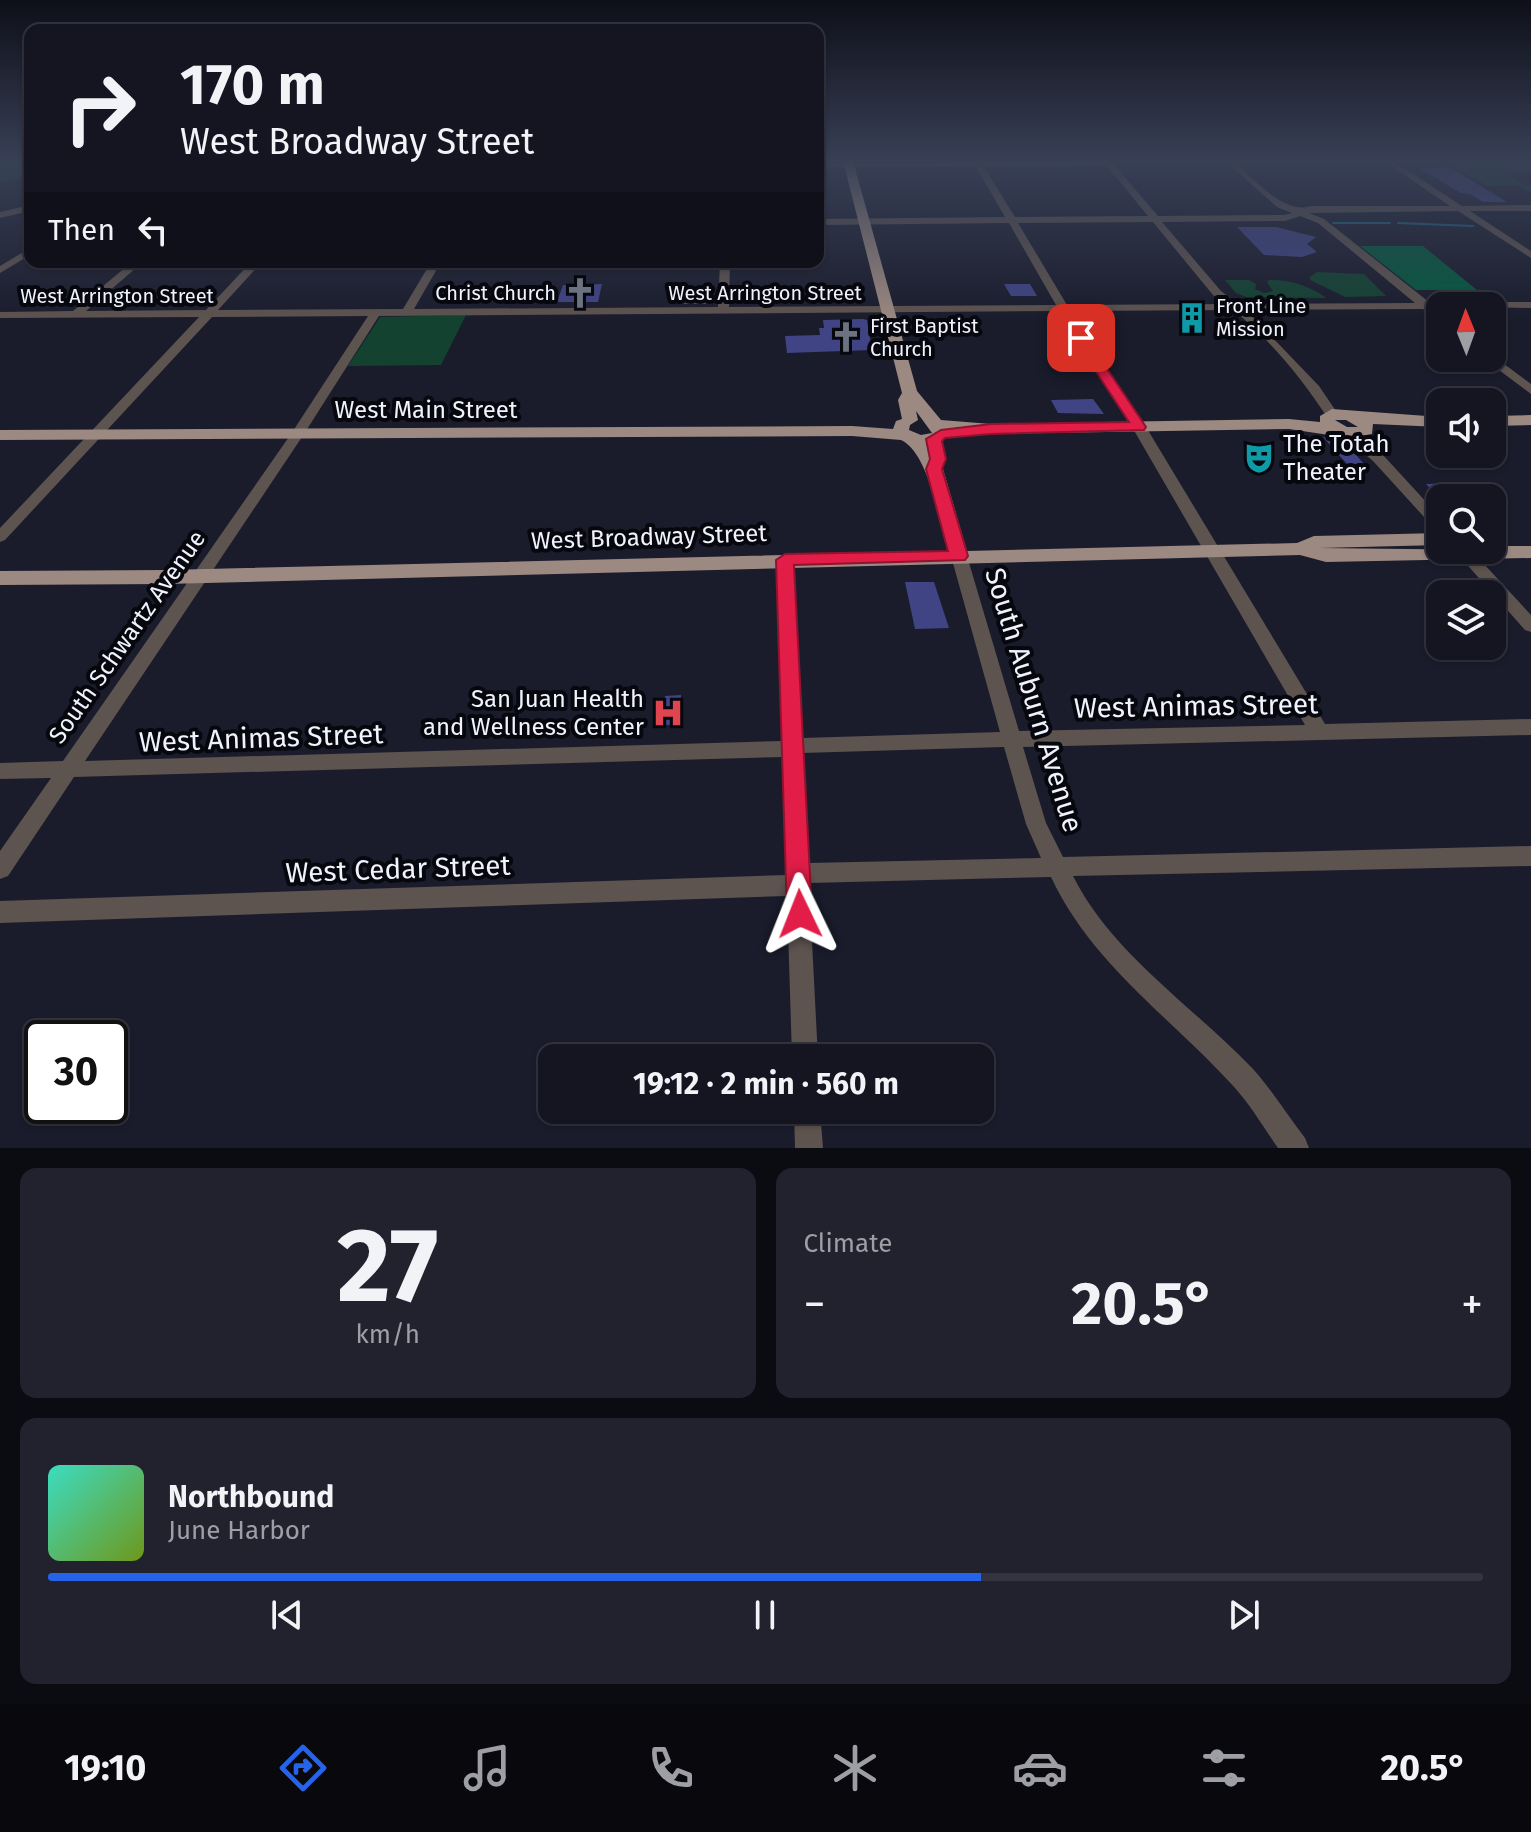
<!DOCTYPE html>
<html lang="en">
<head>
<meta charset="utf-8">
<style>
  body { margin:0; font-family:"Fira Sans",sans-serif; background:#21222e; color:#f1f3f6; height:100vh; display:flex; flex-direction:column; font-size:30px; white-space:nowrap }
  * { box-sizing:border-box; margin:0 }
  p { font-size:26px; color:#9d9fa5 }
  .icon { flex:none; width:44px; height:44px; fill:none; stroke:currentColor; stroke-width:2; stroke-linecap:round; stroke-linejoin:round }
  .map { position:relative; height:1148px; overflow:hidden }
  .drawer { display:flex; flex-direction:column; gap:20px; padding:20px; background:#0b0c12; flex:1 }
  .drawer>* { flex:none }
  .banner { position:absolute; left:24px; top:24px; width:800px; height:244px; border-radius:16px; box-shadow:0 2px 6px #0004,0 0 0 2px #33343f; background:#141521; color:#f1f3f6; overflow:hidden }
  .needle { width:52px; rotate:359deg }
  .tools { position:absolute; left:1426px; top:292px; display:grid; gap:16px }
  .tools a { display:grid; place-items:center; width:80px; height:80px; border-radius:16px; background:#141521; box-shadow:0 2px 6px #0004,0 0 0 2px #33343f; font-size:40px }
  .speed { position:absolute; left:24px; top:1020px; display:flex; gap:16px; font-size:40px; font-weight:700; text-align:center }
  .speed>* { display:grid; place-content:center; width:104px; height:104px; border-radius:50%; background:#141521; box-shadow:0 2px 6px #0004,0 0 0 2px #33343f; line-height:1 }
  .speed .limit { border:4px solid #111; border-radius:12px; background:#fff; color:#111 }
  .pin { position:absolute; display:grid; place-items:center; width:68px; height:68px; color:#fff; margin:-34px; border-radius:16px; box-shadow:0 4px 12px #0006 }
  .me { position:absolute; width:88px; margin:-44px; rotate:358deg; stroke-linejoin:round; filter:drop-shadow(0 0 6px #0008) }
  .turn { display:flex; align-items:center; gap:28px; height:168px; padding:0 24px; font-size:36px }
  .turn .icon { width:104px; height:104px; stroke-width:2.5 }
  .turn b { display:block; font-size:56px; line-height:68px }
  .then { display:flex; align-items:center; height:76px; padding:0 24px; background:#0003; gap:16px; font-size:30px }
  .big { font-size:60px; font-weight:700; line-height:1.1 }
  .drawer .tile { flex:1; display:flex; flex-direction:column; justify-content:center; gap:12px; min-width:0; padding:0 28px; border-radius:16px; background:#21222e }
  .drawer .dial { align-items:center; gap:0 }
  .dial b { font-size:104px; line-height:1 }
  .song { display:flex; align-items:center; gap:24px }
  .cover { width:96px; height:96px; border-radius:12px; background:linear-gradient(135deg,hsl(170 70% 55%),hsl(80 70% 35%)) }
  .played { height:8px; border-radius:4px; background:linear-gradient(90deg,#2563eb 65%,#33343f 65%) }
  .keys { display:flex; justify-content:space-around; direction:ltr }
  .heat { display:flex; justify-content:space-between; align-items:center; font-size:44px; direction:ltr }
  .drawer .tiles { flex:1; display:grid; gap:20px; grid-template-columns:1fr 1fr }
  .tile:last-child { grid-column:span 2 }
  .trip { position:absolute; left:538px; top:1044px; width:456px; height:80px; border-radius:16px; background:#141521; box-shadow:0 2px 6px #0004,0 0 0 2px #33343f; font-weight:700; line-height:80px; text-align:center }
  .tabs { display:flex; height:128px; justify-content:space-around; align-items:center; background:#08080d; color:#9d9fa5 }
  .tabs .icon { width:56px; height:56px }
  .tabs .current { color:#2563eb }
  .tabs b { font-size:36px; color:#f1f3f6 }
  .map>svg:first-child { display:block }
</style>
</head>
<body>
<div class="map">
<svg width="1531" height="1148" viewBox="0 0 1531 1148">
  <rect width="100%" height="100%" fill="#1a1c2c"/>
  <path fill="#134230" d="M0,161H30V177L0,182Z
    M1445,161H1531V172H1503L1525,185H1531V193L1517,185L1487,186Z
    M1317,272L1364,274L1386,296L1345,297L1310,280V277Z
    M1225,280H1249L1256,284L1255,289L1264,293L1273,291L1267,282L1269,280C1288,279 1311,286 1326,298L1246,297L1236,293Z
    M466,315L441,365L348,366L380,317Z"/>
  <path fill="#03593f" d="M1423,246L1477,290H1416L1360,246Z"/>
  <g fill="none" stroke-linecap="round" stroke-linejoin="round">
    <path stroke="#196483" stroke-width="2" d="M1333,223H1390
      M1398,223L1473,226"/>
  </g>
  <path fill="#404485" d="M1449,167L1507,202H1483L1470,194L1461,193L1419,168Z
    M1237,227H1276L1316,237L1307,244L1317,252L1302,257L1264,255Z
    M602,284L598,302H557L563,285Z
    M1004,284H1030L1037,296H1011Z
    M683,288H707L706,304H681Z
    M863,319L867,320L872,350L787,353L785,336L820,335L819,328H824L823,320Z
    M1093,399L1104,414L1058,413L1051,400Z
    M1323,437L1343,440L1364,464H1347Z
    M1455,483L1470,498H1439L1426,484Z
    M905,582H934L949,628L915,629Z
    M681,695L680,726L655,724L657,703H664L665,696Z"/>
  <g fill="none" stroke-linecap="round" stroke-linejoin="round">
    <path fill="#5d534f" fill-rule="evenodd" d="M1111,161L1158,216L1284,215L1292,213L1277,207L1225,161H1233C1255,179 1283,215 1312,206H1450L1384,161H1393L1462,206L1531,205V211H1470L1531,251V258L1458,211L1309,213L1324,219L1429,302H1531V308L1440,306V309H1437L1440,312V320L1423,309L1246,310L1319,386L1338,414L1332,418L1327,417C1302,379 1269,338 1233,310L1071,311L1101,362L1146,427L1325,724L1531,719V735L1023,747L1046,823L1063,857L1531,846V866L1073,876C1112,954 1194,1007 1253,1069C1272,1090 1288,1116 1305,1138L1309,1148H1278C1264,1128 1251,1106 1235,1088C1171,1017 1093,966 1051,877L809,883L818,1058H792L787,896L0,923V901L787,875L783,757L74,777L8,876L0,879V851L51,778L0,779V763L63,761L291,434L368,316L212,317L5,540L0,542V528L199,317L0,318V312L73,311L132,262H143L86,311L206,310L251,262H262L218,310L403,309L431,262H441L414,309L718,307L720,262H730L729,307L1056,305L1009,223L818,225V219L1005,217L976,167H818V163ZM1107,166L1148,216L1015,217L984,167ZM1300,216L1318,223L1415,303L1238,304L1221,291L1162,222L1285,221ZM1153,222L1213,295L1224,304L1067,305L1018,223ZM1060,311L1089,362L1132,427L1305,725L1019,731L967,556L959,551L951,556L1000,732L802,738L793,560L785,555L777,560L783,741L85,761L304,434L379,316ZM1004,747L1026,824L1041,858L808,863L802,753Z
      M30,205V211L0,218V212Z
      M30,248V255L0,273V266Z
      M1492,355L1531,384V394L1487,361L1485,358H1492Z
      M1347,428L1383,455L1440,517V531L1435,529L1373,461L1342,435L1340,432Z
      M1454,550H1471L1531,615V632L1525,630Z
      M794,1110H820L823,1148H795Z"/>
    <path fill="#9c8981" fill-rule="evenodd" d="M843,161H853L917,391L941,420L991,424L1289,419L1320,422V416L1332,409L1440,417V427L1373,424L1372,434L1349,438L1289,429L991,434L948,431L949,434L942,441L926,445L943,469L967,551L1297,543L1314,536L1440,533V545L1320,548L1492,550V546H1531V558L1326,562L1300,555L166,584L0,585V571L166,570L948,551C940,523 929,453 901,440L852,436L0,440V430L852,426L893,429L896,421L902,419L898,400L902,393ZM916,411L932,433L921,435L909,430L910,425L918,420ZM1335,420H1346L1358,427H1347Z
      M1531,415V425L1492,426V416Z"/>
  </g>
  <linearGradient id="sky" x2="0" y2="1"><stop stop-color="#0e0f18"/><stop offset="0.5" stop-color="#384056"/><stop offset="1" stop-color="#384056" stop-opacity="0"/></linearGradient>
  <rect width="1531" height="321" fill="url(#sky)"/>
  <path fill="#e11d48" stroke="#92132f" stroke-width="2" d="M1076,336H1085L1146,427L1144,430L991,434L945,438L942,441L946,459L942,469L968,556L965,560L794,565L812,914L809,923L800,926L791,923L787,914L776,560L785,554L948,551L926,469L930,459L926,439L941,430L991,424L1129,422L1074,338Z"/>
  <defs>
    <symbol id="church-bare" viewBox="-9 -9 18 18"><path d="M-1.2-6h2.4v3.5h3.3v2.4h-3.3V6h-2.4V-.1h-3.3v-2.4h3.3Z" fill="#6b7280" stroke="#07070e" stroke-width="2.5" paint-order="stroke"/></symbol>
    <symbol id="building-bare" viewBox="-9 -9 18 18"><path d="M-4-6H4V6H1V3H-1V6H-4ZM-2.5-4.3h1.7v1.8h-1.7ZM.8-4.3h1.7v1.8H.8ZM-2.5-1h1.7V.8h-1.7ZM.8-1h1.7V.8H.8Z" fill="#0f9aa8" stroke="#07070e" stroke-width="2.5" paint-order="stroke"/></symbol>
    <symbol id="theatre-bare" viewBox="-9 -9 18 18"><path d="M-5-5.5Q0-4 5-5.5V0Q5 5 0 6Q-5 5-5 0ZM-3.3-2.5H-1v1.5H-3.3ZM1-2.5H3.3v1.5H1ZM-2.8 1Q0 5.5 2.8 1Z" fill="#0f9aa8" stroke="#07070e" stroke-width="2.5" paint-order="stroke"/></symbol>
    <symbol id="hospital-bare" viewBox="-9 -9 18 18"><path d="M-5-5h3v3.5h4V-5h3V5h-3V1.5h-4V5h-3Z" fill="#e0444e" stroke="#07070e" stroke-width="2.5" paint-order="stroke"/></symbol>
  </defs>
  <g fill-rule="evenodd">
    <use href="#church-bare" x="558" y="271" width="44" height="44"/>
    <use href="#building-bare" x="1170" y="296" width="44" height="44"/>
    <use href="#church-bare" x="824" y="315" width="44" height="44"/>
    <use href="#theatre-bare" x="1237" y="436" width="44" height="44"/>
    <use href="#hospital-bare" x="646" y="691" width="44" height="44"/>
  </g>
  <g text-anchor="middle" dominant-baseline="central" stroke-width="8" stroke-linejoin="round" paint-order="stroke">
    <g font-size="20" fill="#f0f2fe" stroke="#07070e" text-anchor="start">
      <text x="556" y="293" text-anchor="end">Christ Church</text>
      <text x="1216" y="306">Front Line<tspan x="1216" dy="23">Mission</tspan></text>
      <text x="870" y="326">First Baptist<tspan x="870" dy="23">Church</tspan></text>
    </g>
    <g font-size="20" fill="#f0f2fe" stroke="#07070e">
      <text x="765" y="293">West Arrington Street</text>
      <text x="117" y="296">West Arrington Street</text>
    </g>
    <g font-size="24" fill="#f0f2fe" stroke="#07070e">
      <text x="426" y="410">West Main Street</text>
      <text transform="translate(649 537) rotate(-2)">West Broadway Street</text>
      <text transform="translate(127 637) rotate(-55)">South Schwartz Avenue</text>
    </g>
    <g font-size="24" fill="#f0f2fe" stroke="#07070e" text-anchor="start">
      <text x="1283" y="444">The Totah<tspan x="1283" dy="28">Theater</tspan></text>
      <text x="644" y="699" text-anchor="end">San Juan Health<tspan x="644" dy="28">and Wellness Center</tspan></text>
    </g>
    <g font-size="28" fill="#f0f2fe" stroke="#07070e">
      <text transform="translate(1034 700) rotate(73)">South Auburn Avenue</text>
      <text transform="translate(1196 706) rotate(-1)">West Animas Street</text>
      <text transform="translate(261 738) rotate(-2)">West Animas Street</text>
      <text transform="translate(398 869) rotate(-2)">West Cedar Street</text>
    </g>
  </g>
</svg>
<div class="tools">
<a><svg class="needle" viewBox="-14 -14 28 28"><path d="M0-13l5 13h-10z" fill="#e53935"/><path d="M0 13l5-13h-10z" fill="#9d9fa5"/></svg></a>
<a><svg class="icon" aria-label="sound" viewBox="0 0 24 24"><path d="M4 9h4l5-4v14l-5-4H4zM17 9q2 3 0 6"/></svg></a>
<a><svg class="icon" aria-label="search" viewBox="0 0 24 24"><circle cx="10" cy="10" r="6"/><path d="M15 15l6 6"/></svg></a>
<a><svg class="icon" aria-label="layers" viewBox="0 0 24 24"><path d="M12 4l9 5-9 5-9-5zM3 14l9 5 9-5"/></svg></a>
</div>
<div class="speed"><div class="limit">30</div></div>
<div class="pin" style="left:1081px;top:338px;background:#d93025"><svg class="icon" aria-label="arrive" viewBox="0 0 24 24"><path d="M6 21V4h12l-3 4 3 4H6"/></svg></div>
<svg class="me" style="left:800px;top:914px" viewBox="-20 -20 40 40"><path d="M0-17L14 15 0 8-14 15z" fill="#e11d48" stroke="#fff" stroke-width="4"/></svg>
<div class="trip">19:12 · 2 min · 560 m</div>
<div class="banner">
<div class="turn"><svg class="icon" aria-label="right" viewBox="0 0 24 24"><path d="M7 20v-9h11M14 6l5 5-5 5"/></svg><div><b>170 m</b>West Broadway Street</div></div>
<div class="then">Then<svg class="icon" aria-label="left" viewBox="0 0 24 24"><path d="M17 20v-9H6M10 6l-5 5 5 5"/></svg></div>
</div>
</div>
<section class="drawer">
<div class="tiles">
<div class="tile dial"><b>27</b><p>km/h</p></div>
<div class="tile"><p>Climate</p>
<div class="heat"><a>−</a><b class="big">20.5°</b><a>+</a></div>
</div>
<div class="tile">
<div class="song"><i class="cover"></i><div><b>Northbound</b><p>June Harbor</p></div></div>
<div class="played"></div>
<div class="keys"><svg class="icon" aria-label="previous" viewBox="0 0 24 24"><path d="M18 5L8 12l10 7zM5 5v14"/></svg><svg class="icon" aria-label="pause" viewBox="0 0 24 24"><path d="M8 5v14M16 5v14"/></svg><svg class="icon" aria-label="next" viewBox="0 0 24 24"><path d="M6 5l10 7-10 7zM19 5v14"/></svg></div>
</div>
</div>
</section>
<nav class="tabs">
<b>19:10</b>
<svg class="icon current" aria-label="directions" viewBox="0 0 24 24"><path d="M12 3l9 9-9 9-9-9zM9 14v-3h6M13 9l2 2-2 2"/></svg>
<svg class="icon" aria-label="music" viewBox="0 0 24 24"><path d="M9 18V5l10-2v13"/><circle cx="6" cy="18" r="3"/><circle cx="16" cy="16" r="3"/></svg>
<svg class="icon" aria-label="phone" viewBox="0 0 24 24"><path d="M5 4h4l2 5-3 2q2 4 5 5l2-3 5 2v4C11 20 4 13 5 4z"/></svg>
<svg class="icon" aria-label="climate" viewBox="0 0 24 24"><path d="M12 3v18M4 7l16 10M4 17L20 7"/></svg>
<svg class="icon" aria-label="car" viewBox="0 0 24 24"><path d="M5 17H2v-5l4-1 3-4h7l3 4 3 1v5h-3M9 17h6M6 11h13"/><circle cx="7" cy="17" r="2"/><circle cx="17" cy="17" r="2"/></svg>
<svg class="icon" aria-label="filters" viewBox="0 0 24 24"><path d="M4 7h16M4 17h16"/><circle cx="9" cy="7" r="2"/><circle cx="15" cy="17" r="2"/></svg>
<b>20.5°</b>
</nav>
</body>
</html>
